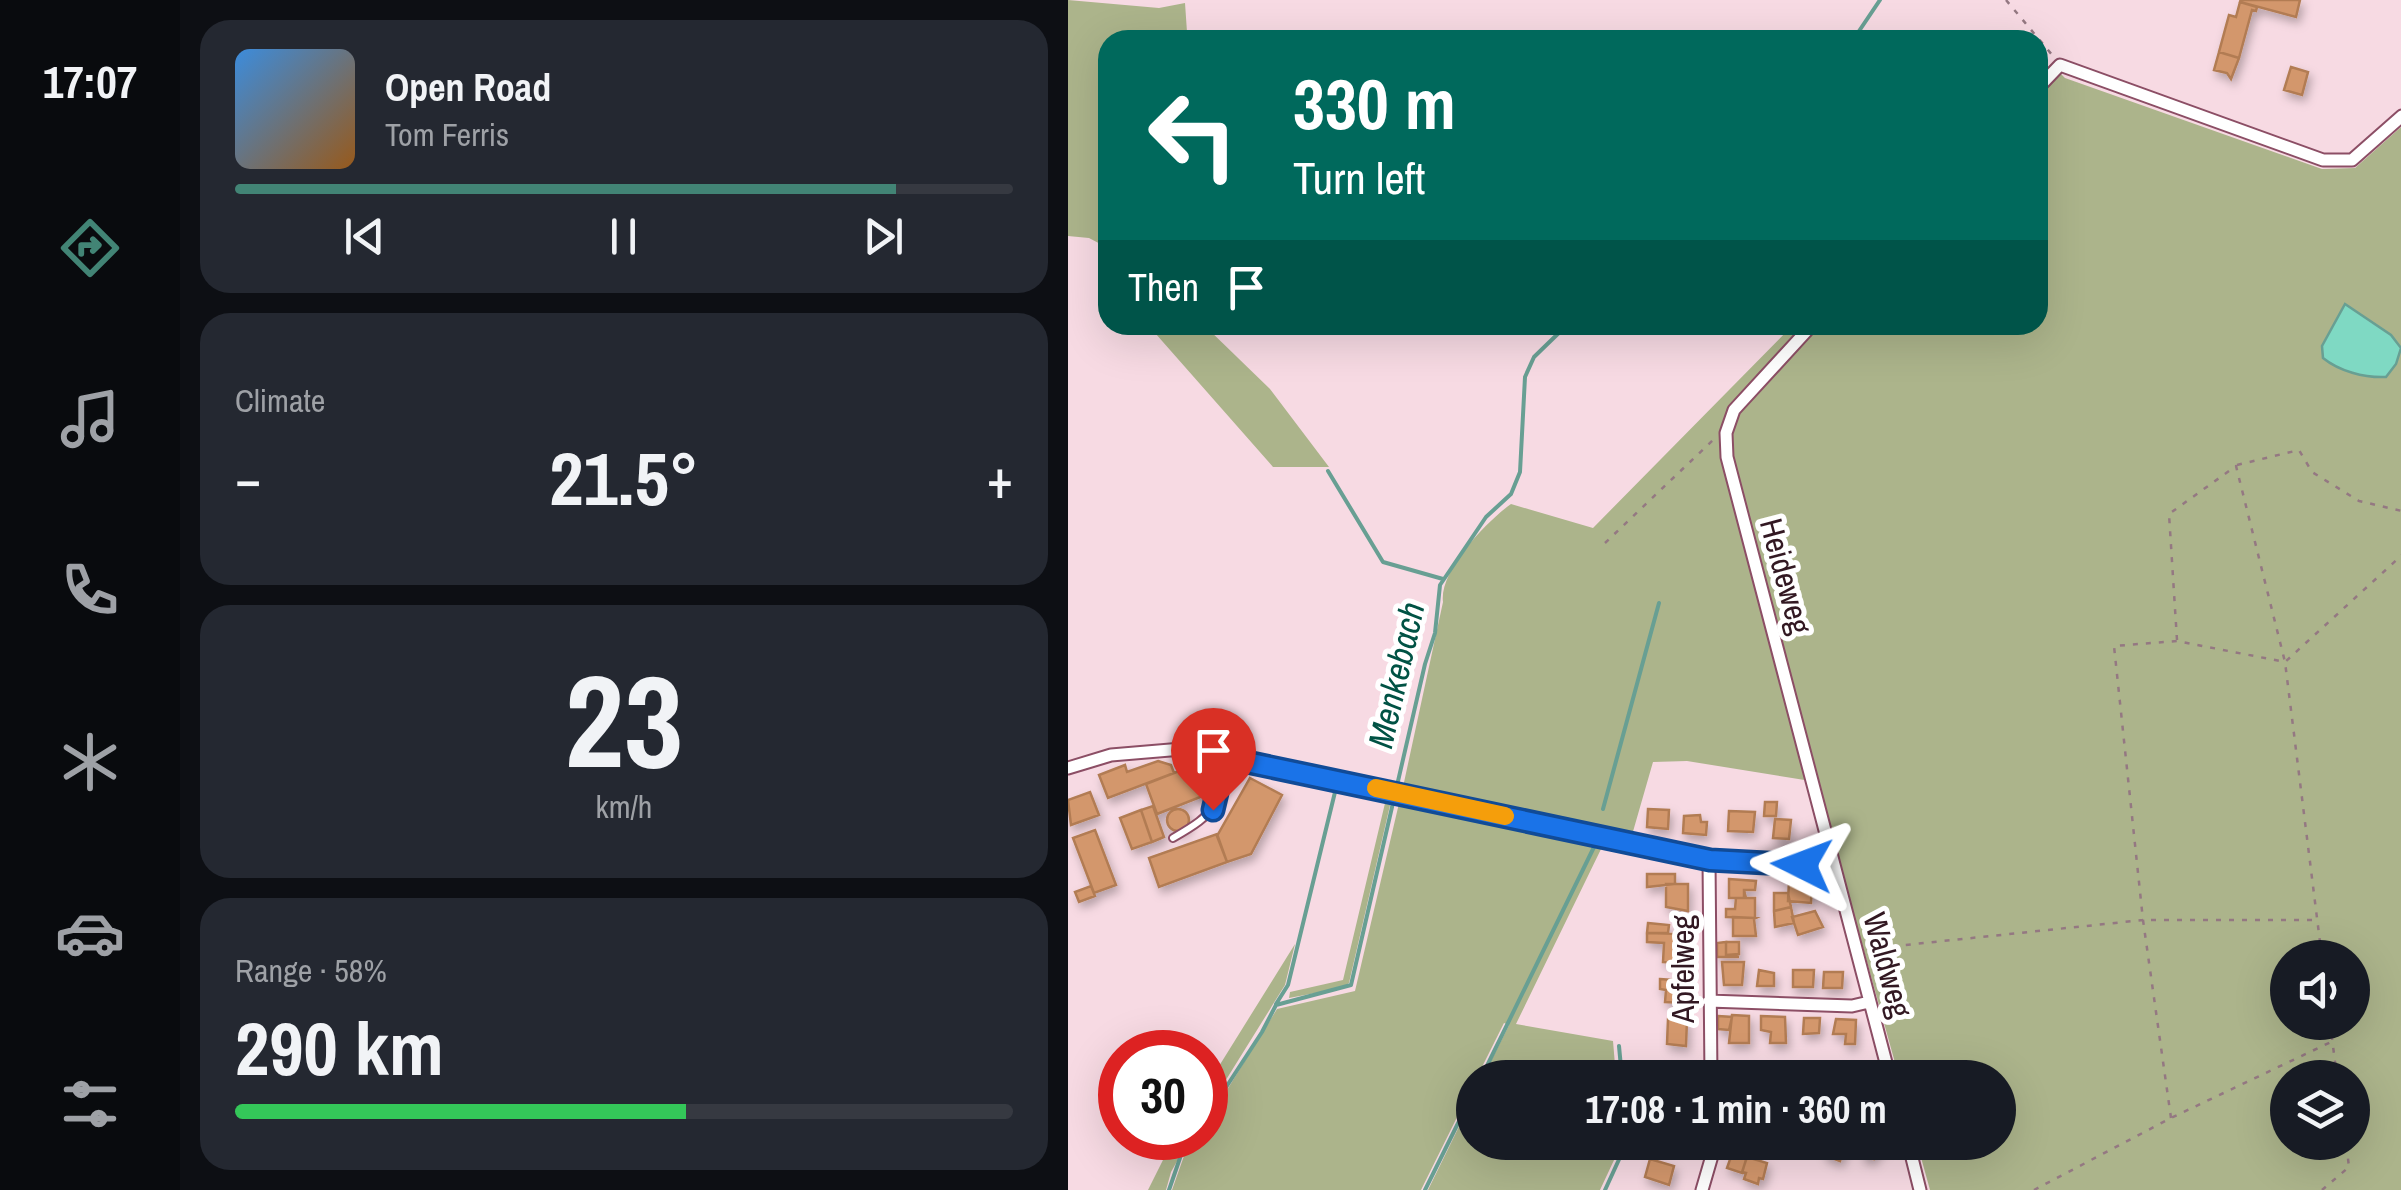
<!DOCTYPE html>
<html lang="en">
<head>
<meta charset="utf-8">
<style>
  body { margin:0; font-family:"Archivo Narrow",sans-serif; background:#242831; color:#f1f3f6; height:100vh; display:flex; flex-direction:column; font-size:38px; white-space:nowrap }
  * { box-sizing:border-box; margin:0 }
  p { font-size:32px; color:#9ea1a6 }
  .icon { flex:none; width:55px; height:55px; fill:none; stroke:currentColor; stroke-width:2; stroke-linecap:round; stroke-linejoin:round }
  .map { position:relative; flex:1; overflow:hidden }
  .panel { display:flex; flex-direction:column; gap:20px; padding:20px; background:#0d0f14; width:888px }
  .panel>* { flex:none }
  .top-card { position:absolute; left:30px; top:30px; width:950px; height:305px; border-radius:30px; box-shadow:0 10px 40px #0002; background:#00695c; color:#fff; overflow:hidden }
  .fabs { position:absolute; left:1202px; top:940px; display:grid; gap:20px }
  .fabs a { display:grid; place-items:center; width:100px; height:100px; border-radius:50%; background:#171b24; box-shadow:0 10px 40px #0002; font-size:50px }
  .speed { position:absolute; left:30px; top:1030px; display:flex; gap:20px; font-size:50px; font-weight:700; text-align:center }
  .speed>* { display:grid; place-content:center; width:130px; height:130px; border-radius:50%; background:#171b24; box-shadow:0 10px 40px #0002; line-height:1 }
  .speed .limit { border:15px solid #d22; background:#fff; color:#111 }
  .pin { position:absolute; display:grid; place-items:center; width:85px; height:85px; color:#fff; margin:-102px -42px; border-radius:50% 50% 50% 0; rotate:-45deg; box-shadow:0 0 10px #0007 }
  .pin .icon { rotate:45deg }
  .me { position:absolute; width:110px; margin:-55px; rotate:273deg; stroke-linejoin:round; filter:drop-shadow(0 0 8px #0008) }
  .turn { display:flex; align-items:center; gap:35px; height:210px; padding:0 30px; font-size:45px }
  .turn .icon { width:130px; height:130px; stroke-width:2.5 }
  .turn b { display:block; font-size:70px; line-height:85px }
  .then { display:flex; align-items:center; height:95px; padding:0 30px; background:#0003; gap:20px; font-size:38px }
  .big { font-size:75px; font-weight:700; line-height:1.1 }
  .panel .card { flex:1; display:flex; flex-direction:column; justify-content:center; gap:15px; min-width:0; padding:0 35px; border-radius:30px; background:#242831 }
  .panel .dial { align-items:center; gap:0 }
  .dial b { font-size:130px; line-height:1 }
  .song { display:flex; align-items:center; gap:30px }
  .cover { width:120px; height:120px; border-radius:15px; background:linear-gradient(135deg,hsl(210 70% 55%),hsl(30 70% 35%)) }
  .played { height:10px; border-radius:5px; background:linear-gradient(90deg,#428475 85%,#363941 85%) }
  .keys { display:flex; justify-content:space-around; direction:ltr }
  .heat { display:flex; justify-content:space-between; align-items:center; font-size:55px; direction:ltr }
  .charge { height:15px; border-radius:8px; background:linear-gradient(90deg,#34c759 58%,#363941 0) }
  .trip { position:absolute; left:388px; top:1060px; width:560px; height:100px; border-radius:50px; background:#171b24; box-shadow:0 10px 40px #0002; font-weight:700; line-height:100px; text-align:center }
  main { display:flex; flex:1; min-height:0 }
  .tab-bar { display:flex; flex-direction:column; width:180px; justify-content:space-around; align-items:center; background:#090b0e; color:#9ea1a6 }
  .tab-bar .icon { width:70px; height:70px }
  .tab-bar .active { color:#428475 }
  .tab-bar b { font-size:45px; color:#f1f3f6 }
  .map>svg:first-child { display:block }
</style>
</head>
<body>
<main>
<nav class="tab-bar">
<b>17:07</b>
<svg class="icon active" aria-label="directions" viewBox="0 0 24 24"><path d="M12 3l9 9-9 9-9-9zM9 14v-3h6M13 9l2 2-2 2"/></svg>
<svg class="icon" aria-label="music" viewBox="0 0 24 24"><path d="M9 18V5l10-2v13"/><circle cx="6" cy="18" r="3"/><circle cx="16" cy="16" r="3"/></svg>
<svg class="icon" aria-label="phone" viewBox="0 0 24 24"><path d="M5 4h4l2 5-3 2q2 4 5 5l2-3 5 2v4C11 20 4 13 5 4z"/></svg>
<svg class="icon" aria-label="climate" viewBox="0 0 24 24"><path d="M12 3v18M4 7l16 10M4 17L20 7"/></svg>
<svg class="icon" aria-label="car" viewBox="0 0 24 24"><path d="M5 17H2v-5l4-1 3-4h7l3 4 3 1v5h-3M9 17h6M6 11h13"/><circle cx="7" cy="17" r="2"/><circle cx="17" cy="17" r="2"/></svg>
<svg class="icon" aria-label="filters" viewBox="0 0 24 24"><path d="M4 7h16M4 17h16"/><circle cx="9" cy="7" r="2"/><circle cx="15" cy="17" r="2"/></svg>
</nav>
<section class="panel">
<div class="card">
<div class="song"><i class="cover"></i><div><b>Open Road</b><p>Tom Ferris</p></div></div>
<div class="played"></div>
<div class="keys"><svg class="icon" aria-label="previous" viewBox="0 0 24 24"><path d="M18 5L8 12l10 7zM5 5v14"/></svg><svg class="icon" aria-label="pause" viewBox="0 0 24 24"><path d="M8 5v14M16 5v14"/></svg><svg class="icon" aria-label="next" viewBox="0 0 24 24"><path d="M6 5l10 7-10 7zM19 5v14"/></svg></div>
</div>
<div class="card"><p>Climate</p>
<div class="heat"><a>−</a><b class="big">21.5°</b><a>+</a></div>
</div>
<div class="card dial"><b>23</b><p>km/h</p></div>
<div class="card"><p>Range · 58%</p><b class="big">290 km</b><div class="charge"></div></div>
</section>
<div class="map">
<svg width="1334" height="1190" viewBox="0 0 1334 1190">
  <defs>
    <filter id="shadow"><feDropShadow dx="3" dy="5.5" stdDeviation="5" flood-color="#0004"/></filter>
  </defs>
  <rect width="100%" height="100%" fill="#f7dae3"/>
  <path fill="#acb48b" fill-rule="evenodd" d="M0,0L91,8L117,3L119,32L115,40H40V248L21,238L0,236Z
    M983,64L997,78L1254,169L1287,168L1333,127V1190H862L849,1143L930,1142V1078L831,1077L749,782L619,761L585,762L564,835L335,787L375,602C371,571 419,521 443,504L525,528L725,325H970V77ZM1220,958H1285V1022H1220ZM1220,1078H1285V1142H1220Z
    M80,325H136L202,389L261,467H205Z
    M318,799L323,801L281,983L274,988L221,998L222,992L275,980Z
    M332,799L535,845L448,1024L545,1041L548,1077H415L441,1025L436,1023L409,1077L405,1078V1085L353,1190H104L116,1156L128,1138H138V1124L209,1009L287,991Z
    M227,944L217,985L138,1112V1087Z
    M405,1098V1142L554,1143L532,1190H360Z
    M106,1138H122L103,1172L98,1190H80Z"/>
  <path fill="#7fd9c3" stroke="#689f93" stroke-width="2.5" d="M1277,304L1323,335L1333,348L1328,364L1318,377C1296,378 1271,371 1255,358L1254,346Z"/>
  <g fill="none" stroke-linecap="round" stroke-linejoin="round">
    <path stroke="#689f93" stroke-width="4" d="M785,40L812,0
      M260,471L315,562L375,579
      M535,809L591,603
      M494,821L531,829
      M208,1004L220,985L268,788L209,775
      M551,1046L554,1078
      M413,1078L528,843
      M138,1118L194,1032L208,1005L283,985L357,664L367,633L372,585L418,517L443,494L452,472L457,377L466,357L499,325
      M101,1190L113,1155L125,1138
      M357,1190L405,1093
      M537,1190L559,1142"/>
  </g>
  <path fill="#d3976c" stroke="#b27c53" stroke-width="2.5" filter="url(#shadow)" d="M1173,0H1232L1228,17L1172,2Z
    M1172,2L1189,7L1188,11L1184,10L1171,58L1151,52L1161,15L1168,17Z
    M1151,52L1171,58L1163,79L1159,73L1146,70Z
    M1223,67L1240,72L1234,95L1216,90Z
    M90,761L103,765L106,773L40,798L31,775L57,765L59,772Z
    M129,764L140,794L89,814L78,784Z
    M182,778L214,795L183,854L159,862L149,836Z
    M22,792L31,815L3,825L0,800Z
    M697,802H709L708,816H696Z
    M85,806L96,837L84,842L73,810Z
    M99 820a11 11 0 1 1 22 0a11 11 0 1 1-22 0Z
    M580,809L601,810L600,829L579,827Z
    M73,810L84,842L64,849L52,818Z
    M661,811L687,812L685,832L660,831Z
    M632,815L633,822H639L638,835L615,833L616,816Z
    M707,819L723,820L721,839L705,838Z
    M27,830L48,885L26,893L5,838Z
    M149,834L159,862L91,887L81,858Z
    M579,874H607V884L579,887Z
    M661,879L688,881L687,890H676V898H661Z
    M721,881L744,882L743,903L720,901Z
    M598,884H620V911L598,907Z
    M23,886L27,896L11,902L7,892Z
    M676,890L678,898H687V918L658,917V909H667L668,898H676Z
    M706,893H720L723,907L706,911Z
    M723,907L726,923L707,927L706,911Z
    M747,911L755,927L730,935L724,917Z
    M665,917L688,918L686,919L688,936H665Z
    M580,923L601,925L600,933H579Z
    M579,933L615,934L614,963L595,962L596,943L579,942Z
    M658,942H671V954L658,955Z
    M658,942V955L671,957H649V943Z
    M654,962H676L674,985H656Z
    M691,970L706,973V986H689Z
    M725,970H746L745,987H725Z
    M756,972H775L774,988H755Z
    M592,979L618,981L616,1003L597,1002L598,990L592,989Z
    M664,1015L681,1016V1043H661Z
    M650,1016L664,1017L661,1030L650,1029Z
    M693,1016L717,1017L718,1043H702L703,1032L693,1030Z
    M736,1018H752L751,1033L735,1034Z
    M600,1019L619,1020L618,1046L599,1044Z
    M768,1019L788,1020L787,1044H777L778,1034H765Z
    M693,1066L708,1072L707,1078H681V1074L678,1073V1069L692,1071Z
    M758,1142H778L772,1161L756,1155Z
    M814,1142L813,1150L808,1149L806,1159L794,1157L796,1147L793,1143Z
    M665,1151L679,1156L674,1173L659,1168Z
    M679,1157L699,1163L695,1179L691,1178L690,1184L676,1179L678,1173L674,1172Z
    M582,1159L606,1166L601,1185L577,1177Z"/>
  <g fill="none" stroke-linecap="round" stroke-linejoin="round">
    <defs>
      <path id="lane" d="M105,838C150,812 152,807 142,756"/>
      <path id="street" d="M970,88L992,65L1255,160H1284L1334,116
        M744,325L666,410L658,433L659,457L822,1078
        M0,768L43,755L114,749L641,860L765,867
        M641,860L643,1078
        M641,1001L784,1006L801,1002
        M840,1142L852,1190
        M634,1190L648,1142"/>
    </defs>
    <use href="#lane" stroke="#8c4e65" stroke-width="10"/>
    <use href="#street" stroke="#8c4e65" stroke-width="15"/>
    <path stroke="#947882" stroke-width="2.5" stroke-dasharray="5 8" stroke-linecap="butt" d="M938,0L985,56
      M1169,465L1231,450L1244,472L1291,501L1334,511
      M537,543L645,440
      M1109,640L1101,514L1168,466L1217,662L1254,958
      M799,949L1075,920L1046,646L1109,641L1217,662L1334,555
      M1262,1022L1269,1078
      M1103,1118L1075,920H1248
      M966,1190L1103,1118L1265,1041
      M1254,1190L1281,1167L1278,1142"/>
    <use href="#lane" stroke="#fff" stroke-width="6"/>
    <use href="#street" stroke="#fff" stroke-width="11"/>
  </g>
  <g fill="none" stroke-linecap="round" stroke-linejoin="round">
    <defs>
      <path id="route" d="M145,810L149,793L141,754L642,860L734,865"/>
    </defs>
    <use href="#route" stroke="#114b97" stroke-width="25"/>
    <use href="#route" stroke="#1a73e8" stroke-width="18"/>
    <path stroke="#f59e0b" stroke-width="18" d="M308,788L437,816"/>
  </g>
  <g text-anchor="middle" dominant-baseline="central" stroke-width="10" stroke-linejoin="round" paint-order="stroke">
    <g font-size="32" fill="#321822" stroke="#fff">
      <text transform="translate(718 576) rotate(75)">Heideweg</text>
      <text transform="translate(820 965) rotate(75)">Waldweg</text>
      <text transform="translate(614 969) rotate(-90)">Apfelweg</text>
    </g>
    <g font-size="35" font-style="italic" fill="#005244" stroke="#fff">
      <text transform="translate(328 675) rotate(-77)">Menkebach</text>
    </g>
  </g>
</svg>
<div class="fabs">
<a><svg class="icon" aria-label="sound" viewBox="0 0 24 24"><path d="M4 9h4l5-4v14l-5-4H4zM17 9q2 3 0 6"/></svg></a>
<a><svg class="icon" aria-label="layers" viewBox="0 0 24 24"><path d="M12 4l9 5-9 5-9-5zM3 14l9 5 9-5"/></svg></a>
</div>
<div class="speed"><div class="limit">30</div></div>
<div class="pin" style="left:145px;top:810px;background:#d93025"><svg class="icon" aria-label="arrive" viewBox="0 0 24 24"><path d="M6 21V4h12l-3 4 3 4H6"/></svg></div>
<svg class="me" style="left:734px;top:865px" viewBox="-20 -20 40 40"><path d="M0-17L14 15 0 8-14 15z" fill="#1a73e8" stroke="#fff" stroke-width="4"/></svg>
<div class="trip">17:08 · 1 min · 360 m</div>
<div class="top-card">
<div class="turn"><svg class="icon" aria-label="left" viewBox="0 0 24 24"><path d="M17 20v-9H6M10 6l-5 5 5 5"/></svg><div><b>330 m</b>Turn left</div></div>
<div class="then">Then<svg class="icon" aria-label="arrive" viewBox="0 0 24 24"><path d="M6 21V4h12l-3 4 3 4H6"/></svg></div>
</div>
</div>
</main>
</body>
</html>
